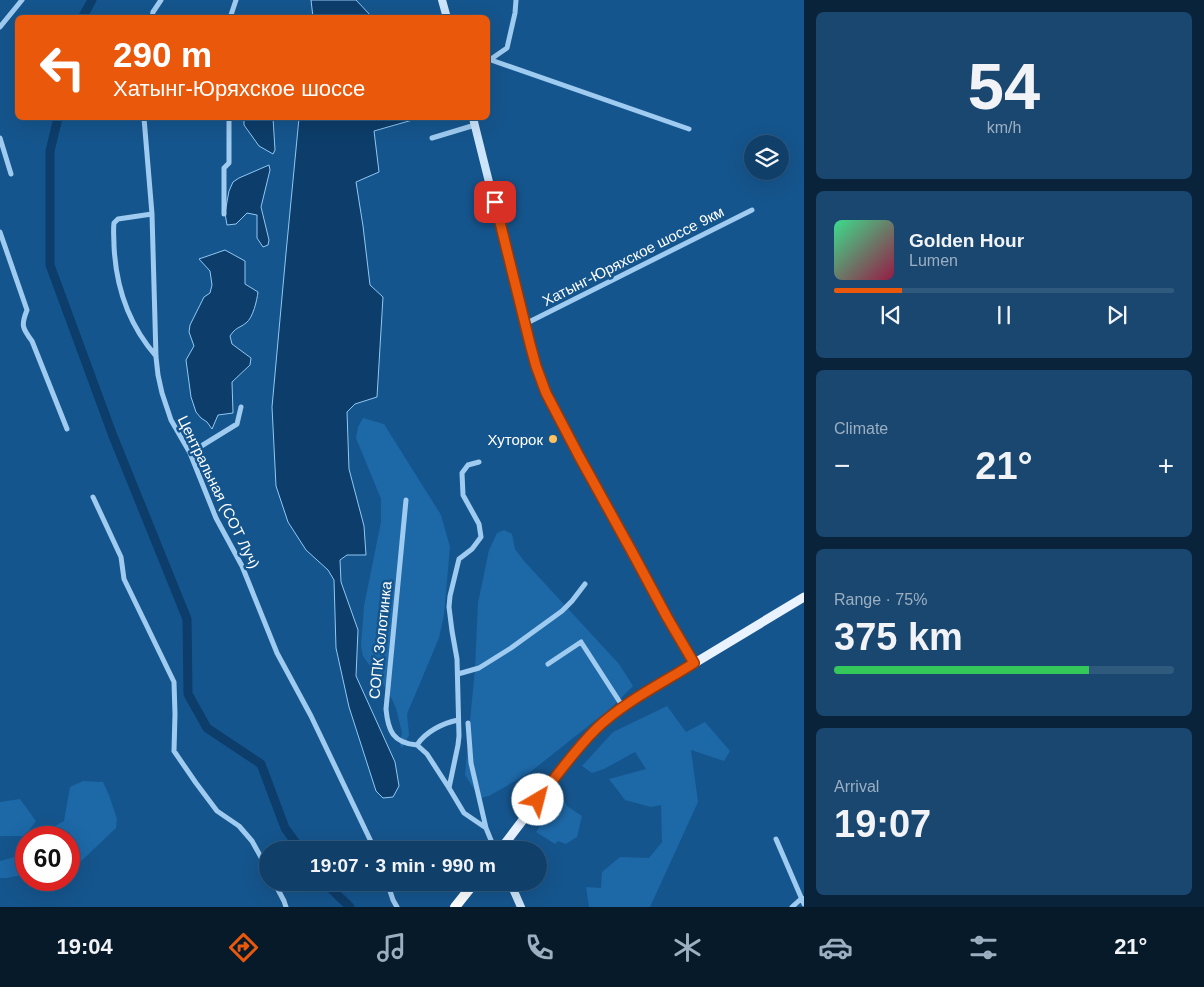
<!DOCTYPE html>
<html lang="en">
<head>
<meta charset="utf-8">
<style>
  body { margin:0; font-family:Arial,sans-serif; background:#194770; color:#f1f3f6; height:100vh; display:flex; flex-direction:column; font-size:19px; white-space:nowrap }
  * { box-sizing:border-box; margin:0 }
  p { font-size:16px; color:#9cafc1 }
  .icon { flex:none; width:28px; height:28px; fill:none; stroke:currentColor; stroke-width:2; stroke-linecap:round; stroke-linejoin:round }
  .map { position:relative; flex:1; overflow:hidden }
  .panel { display:flex; flex-direction:column; gap:12px; padding:12px; background:#09233a; width:400px }
  .panel>* { flex:none }
  .top-card { position:absolute; left:15px; top:15px; width:475px; height:105px; border-radius:8px; box-shadow:0 5px 20px #0002,0 0 0 1px #30597e; background:#ea580c; color:#fff; overflow:hidden }
  .fabs { position:absolute; left:744px; top:135px; display:grid; gap:10px }
  .fabs a { display:grid; place-items:center; width:45px; height:45px; border-radius:50%; background:#10406a; box-shadow:0 5px 20px #0002,0 0 0 1px #30597e; font-size:25px }
  .speed { position:absolute; left:15px; top:826px; display:flex; gap:10px; font-size:25px; font-weight:700; text-align:center }
  .speed>* { display:grid; place-content:center; width:65px; height:65px; border-radius:50%; background:#10406a; box-shadow:0 5px 20px #0002,0 0 0 1px #30597e; line-height:1 }
  .speed .limit { border:8px solid #d22; background:#fff; color:#111 }
  .pin { position:absolute; display:grid; place-items:center; width:42px; height:42px; color:#fff; margin:-21px; border-radius:10px; box-shadow:0 2px 8px #0006 }
  .me { position:absolute; width:55px; margin:-28px; rotate:37deg; stroke-linejoin:round; filter:drop-shadow(0 0 4px #0008) }
  .turn { display:flex; align-items:center; gap:18px; height:105px; padding:0 15px; font-size:22px }
  .turn .icon { width:65px; height:65px; stroke-width:2.5 }
  .turn b { display:block; font-size:35px; line-height:42px }
  .big { font-size:38px; font-weight:700; line-height:1.1 }
  .panel .tile { flex:1; display:flex; flex-direction:column; justify-content:center; gap:8px; min-width:0; padding:0 18px; border-radius:8px; background:#194770 }
  .panel .dial { align-items:center; gap:0 }
  .dial b { font-size:65px; line-height:1 }
  .song { display:flex; align-items:center; gap:15px }
  .cover { width:60px; height:60px; border-radius:8px; background:linear-gradient(135deg,hsl(150 70% 55%),hsl(340 70% 35%)) }
  .played { height:5px; border-radius:2px; background:linear-gradient(90deg,#ea580c 20%,#30597e 20%) }
  .keys { display:flex; justify-content:space-around; direction:ltr }
  .heat { display:flex; justify-content:space-between; align-items:center; font-size:28px; direction:ltr }
  .charge { height:8px; border-radius:4px; background:linear-gradient(90deg,#34c759 75%,#30597e 0) }
  .trip { position:absolute; left:259px; top:841px; width:288px; height:50px; border-radius:25px; background:#10406a; box-shadow:0 5px 20px #0002,0 0 0 1px #30597e; font-weight:700; line-height:50px; text-align:center }
  .dock { display:flex; height:80px; justify-content:space-around; align-items:center; background:#061a2a; color:#9cafc1 }
  .dock .icon { width:35px; height:35px }
  .dock .active { color:#ea580c }
  .dock b { font-size:22px; color:#f1f3f6 }
  main { display:flex; flex:1; min-height:0 }
  .map>svg:first-child { display:block }
</style>
</head>
<body>
<main>
<div class="map">
<svg width="804" height="907" viewBox="0 0 804 907">
  <rect width="100%" height="100%" fill="#15558d"/>
  <path fill="#1d68a7" d="M363,418L384,424L441,515L450,547L444,615L439,638L407,714L409,735L402,748L400,744L402,733L396,708L388,691L363,656L361,646L364,606L381,522V499L356,438L358,427Z
    M504,530L512,534L515,549L524,561L619,664L633,686L611,708L529,773L489,796L480,798L465,775L475,668L478,603L489,550L497,533Z
    M667,706L686,732L705,722L730,751L724,761L691,750L698,802L650,907H589L586,887L601,888L602,872L620,857L649,858L662,842L661,805L651,807L625,800L609,779L646,769L635,752L604,769L592,773L582,766L613,732Z
    M83,781L103,782L109,795L117,819L116,828L76,866L69,871V838L47,837L48,830L64,821L70,787Z
    M562,797L567,806L582,816L577,837L566,844L558,841L555,844L536,832Z
    M20,799L36,821L25,836H0V802Z
    M26,854V874L7,878H0V861Z"/>
  <path fill="#0d3d6a" stroke="#91c8f3" d="M311,0H356L372,17H313Z
    M244,118H273L275,150L273,154L259,146L244,125Z
    M299,118H416V119L374,131L379,172L356,182L363,226L370,285L383,297L377,397L355,404L347,412L349,469L364,526L366,555H347L340,560L341,582L358,630L356,676L395,762L399,786L393,797L383,798L376,791L349,707L336,648L334,580L328,570L306,550L288,522L276,486L272,407L286,253Z
    M269,165L270,170L261,207L269,240L268,245L263,247L257,238V215L247,213L236,224L227,225L225,213L229,191L233,182L239,178Z
    M225,250L245,261V284L258,292C257,300 253,318 246,323C238,329 236,327 230,336L232,344L251,358L250,365L232,382L233,413L218,415L212,429L207,422L201,418L196,412L191,397L186,360L194,346L189,332L190,325L204,297L210,293L212,285L210,271L199,259Z"/>
  <g fill="none" stroke-linecap="round" stroke-linejoin="round">
    <path stroke="#0d3d6a" stroke-width="9" d="M82,18L92,0
      M58,118L50,151V265L113,436L187,619L188,694L207,728L261,764L285,828L301,850
      M324,882L350,907"/>
    <path stroke="#9fcbf0" stroke-width="5" d="M152,18L153,12L161,0
      M230,18L236,0
      M0,27L22,0
      M488,59L689,129
      M491,59L507,48L515,13L516,0
      M144,118L152,214L156,357L158,375L162,393L171,420L190,453L216,518L242,566L277,653L311,716L375,850
      M0,138L11,174
      M432,138L475,125
      M152,214L118,219L114,223C113,230 114,238 114,246C116,288 128,324 156,356
      M224,214V168L229,163V118
      M0,232L27,310C21,325 22,328 32,341L67,429
      M525,324L752,210
      M190,453L237,424L241,407
      M93,497L121,557L124,579L174,682L175,714L174,751L196,783L217,811L239,826L252,841L268,870
      M406,500L386,709C388,731 393,743 417,745L427,754L449,788L464,813L486,828
      M548,664L581,642L623,707
      M458,674L479,668L511,648L562,611L572,601L585,584
      M468,723L471,763L486,828L495,850
      M417,745C425,732 443,723 458,720
      M449,788L458,745L459,736L457,659L452,631L449,607L450,596L459,559L472,549L481,537L479,524L463,495L462,473L468,465L479,462
      M776,839L804,904
      M274,882L284,901L286,907
      M387,882L393,900L397,907
      M792,907L802,898"/>
    <path stroke="#cde5fb" stroke-width="8" d="M442,0L447,18
      M473,118L535,366L546,393L580,460L631,550L667,617L694,663
      M510,882L521,907"/>
    <path stroke="#e8f3ff" stroke-width="9" d="M500,850L574,753L597,728L610,717L635,699L804,597"/>
    <path stroke="#fff" stroke-width="10" d="M455,907L475,882"/>
  </g>
  <g fill="none" stroke-linecap="round" stroke-linejoin="round">
    <defs>
      <path id="route" d="M495,202L530,344L536,366L546,393L579,456L631,550L667,617L694,663C661,684 624,702 596,729C574,751 556,776 538,800"/>
    </defs>
    <use href="#route" stroke="#983908" stroke-width="12"/>
    <use href="#route" stroke="#ea580c" stroke-width="9"/>
  </g>
  <circle fill="#ffc15e" stroke="#15558d" stroke-width="2" cx="553" cy="439" r="5"/>
  <g text-anchor="middle" dominant-baseline="central" stroke-width="5" stroke-linejoin="round" paint-order="stroke">
    <g font-size="15" fill="#fff" stroke="#15558d">
      <text transform="translate(633 256) rotate(-27)">Хатынг-Юряхское шоссе 9км</text>
      <text transform="translate(219 492) rotate(64)">Центральная (СОТ Луч)</text>
      <text transform="translate(380 640) rotate(-84)">СОПК Золотинка</text>
    </g>
    <g font-size="15" fill="#fff" stroke="#15558d" text-anchor="end">
      <text x="543" y="439">Хуторок</text>
    </g>
  </g>
</svg>
<div class="fabs">
<a><svg class="icon" aria-label="layers" viewBox="0 0 24 24"><path d="M12 4l9 5-9 5-9-5zM3 14l9 5 9-5"/></svg></a>
</div>
<div class="speed"><div class="limit">60</div></div>
<div class="pin" style="left:495px;top:202px;background:#d93025"><svg class="icon" aria-label="arrive" viewBox="0 0 24 24"><path d="M6 21V4h12l-3 4 3 4H6"/></svg></div>
<svg class="me" style="left:538px;top:800px" viewBox="-20 -20 40 40"><circle r="19" fill="#fff"/><path d="M0-13L10 11 0 6-10 11z" fill="#ea580c"/></svg>
<div class="trip">19:07 · 3 min · 990 m</div>
<div class="top-card">
<div class="turn"><svg class="icon" aria-label="left" viewBox="0 0 24 24"><path d="M17 20v-9H6M10 6l-5 5 5 5"/></svg><div><b>290 m</b>Хатынг-Юряхское шоссе</div></div>
</div>
</div>
<section class="panel">
<div class="tile dial"><b>54</b><p>km/h</p></div>
<div class="tile">
<div class="song"><i class="cover"></i><div><b>Golden Hour</b><p>Lumen</p></div></div>
<div class="played"></div>
<div class="keys"><svg class="icon" aria-label="previous" viewBox="0 0 24 24"><path d="M18 5L8 12l10 7zM5 5v14"/></svg><svg class="icon" aria-label="pause" viewBox="0 0 24 24"><path d="M8 5v14M16 5v14"/></svg><svg class="icon" aria-label="next" viewBox="0 0 24 24"><path d="M6 5l10 7-10 7zM19 5v14"/></svg></div>
</div>
<div class="tile"><p>Climate</p>
<div class="heat"><a>−</a><b class="big">21°</b><a>+</a></div>
</div>
<div class="tile"><p>Range · 75%</p><b class="big">375 km</b><div class="charge"></div></div>
<div class="tile"><p>Arrival</p><b class="big">19:07</b></div>
</section>
</main>
<nav class="dock">
<b>19:04</b>
<svg class="icon active" aria-label="directions" viewBox="0 0 24 24"><path d="M12 3l9 9-9 9-9-9zM9 14v-3h6M13 9l2 2-2 2"/></svg>
<svg class="icon" aria-label="music" viewBox="0 0 24 24"><path d="M9 18V5l10-2v13"/><circle cx="6" cy="18" r="3"/><circle cx="16" cy="16" r="3"/></svg>
<svg class="icon" aria-label="phone" viewBox="0 0 24 24"><path d="M5 4h4l2 5-3 2q2 4 5 5l2-3 5 2v4C11 20 4 13 5 4z"/></svg>
<svg class="icon" aria-label="climate" viewBox="0 0 24 24"><path d="M12 3v18M4 7l16 10M4 17L20 7"/></svg>
<svg class="icon" aria-label="car" viewBox="0 0 24 24"><path d="M5 17H2v-5l4-1 3-4h7l3 4 3 1v5h-3M9 17h6M6 11h13"/><circle cx="7" cy="17" r="2"/><circle cx="17" cy="17" r="2"/></svg>
<svg class="icon" aria-label="filters" viewBox="0 0 24 24"><path d="M4 7h16M4 17h16"/><circle cx="9" cy="7" r="2"/><circle cx="15" cy="17" r="2"/></svg>
<b>21°</b>
</nav>
</body>
</html>
